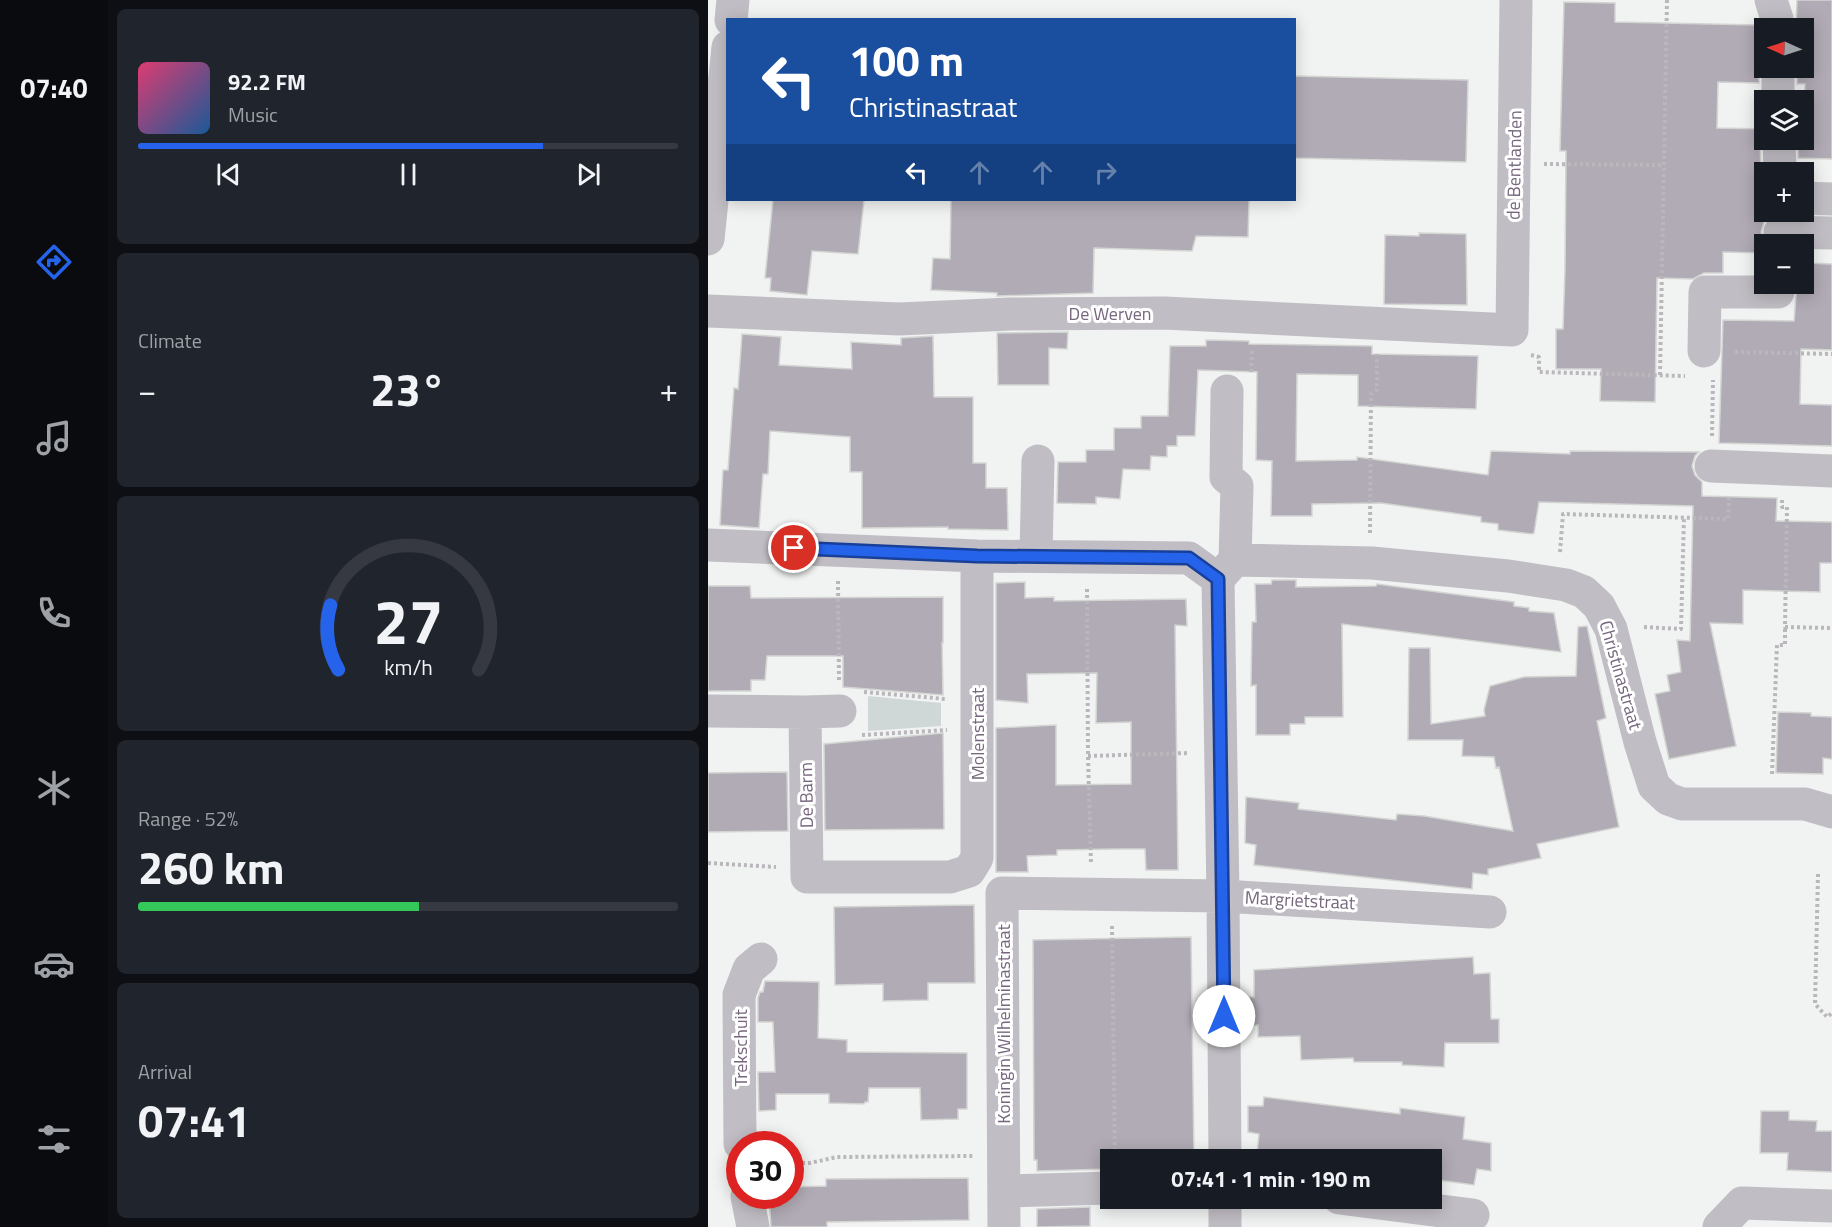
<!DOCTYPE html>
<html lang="en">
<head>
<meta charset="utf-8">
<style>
  body { margin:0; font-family:"Titillium Web",sans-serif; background:#20242c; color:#f1f3f6; height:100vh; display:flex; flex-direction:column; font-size:22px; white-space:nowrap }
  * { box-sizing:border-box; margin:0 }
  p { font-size:20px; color:#9ea1a6 }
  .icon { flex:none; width:33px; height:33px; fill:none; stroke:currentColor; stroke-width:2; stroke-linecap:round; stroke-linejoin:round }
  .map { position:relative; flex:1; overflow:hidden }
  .drawer { display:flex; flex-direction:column; gap:9px; padding:9px; background:#0d0f14; width:600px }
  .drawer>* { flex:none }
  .banner { position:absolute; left:18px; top:18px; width:570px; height:183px; border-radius:0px; box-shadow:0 3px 15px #0003; background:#1a4fa0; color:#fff; overflow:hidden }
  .needle { width:39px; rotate:273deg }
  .fabs { position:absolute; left:1046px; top:18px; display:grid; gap:12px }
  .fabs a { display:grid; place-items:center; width:60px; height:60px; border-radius:0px; background:#171b24; box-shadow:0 3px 15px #0003; font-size:30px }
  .speed { position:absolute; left:18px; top:1131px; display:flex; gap:12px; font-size:30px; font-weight:700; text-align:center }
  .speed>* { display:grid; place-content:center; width:78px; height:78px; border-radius:50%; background:#171b24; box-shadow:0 3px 15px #0003; line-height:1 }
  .speed .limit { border:9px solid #d22; background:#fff; color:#111 }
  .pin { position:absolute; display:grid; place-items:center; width:51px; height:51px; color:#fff; margin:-26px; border:3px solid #fff; border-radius:50%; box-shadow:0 2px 6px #0007 }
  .me { position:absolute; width:66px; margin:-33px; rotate:0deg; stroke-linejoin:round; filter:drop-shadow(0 0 4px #0008) }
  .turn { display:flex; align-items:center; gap:21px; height:126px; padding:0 24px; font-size:27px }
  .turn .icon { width:78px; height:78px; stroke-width:2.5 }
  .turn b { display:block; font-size:42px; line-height:51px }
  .lanes { display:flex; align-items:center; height:57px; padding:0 24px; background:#0003; justify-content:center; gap:30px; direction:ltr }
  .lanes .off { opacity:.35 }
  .big { font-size:45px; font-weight:700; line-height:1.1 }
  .drawer .widget { flex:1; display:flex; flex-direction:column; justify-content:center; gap:9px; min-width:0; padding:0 21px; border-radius:9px; background:#20242c }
  .drawer .dial { align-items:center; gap:0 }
  .dial svg { height:156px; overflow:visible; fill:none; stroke:#363941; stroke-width:7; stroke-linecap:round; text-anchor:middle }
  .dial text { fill:#f1f3f6; stroke:none }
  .song { display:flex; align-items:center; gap:18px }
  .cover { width:72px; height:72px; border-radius:9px; background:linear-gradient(135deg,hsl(340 70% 55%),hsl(210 70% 35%)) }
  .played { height:6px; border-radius:3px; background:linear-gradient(90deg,#2563eb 75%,#363941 75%) }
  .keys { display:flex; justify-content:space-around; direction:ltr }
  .heat { display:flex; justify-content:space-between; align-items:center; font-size:33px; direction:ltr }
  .charge { height:9px; border-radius:4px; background:linear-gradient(90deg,#34c759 52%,#363941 0) }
  .trip { position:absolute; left:392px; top:1149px; width:342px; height:60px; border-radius:0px; background:#171b24; box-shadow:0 3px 15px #0003; font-weight:700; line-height:60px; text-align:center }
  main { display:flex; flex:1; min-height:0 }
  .dock { display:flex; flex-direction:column; width:108px; justify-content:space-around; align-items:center; background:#090b0e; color:#9ea1a6 }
  .dock .icon { width:42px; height:42px }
  .dock .selected { color:#2563eb }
  .dock b { font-size:27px; color:#f1f3f6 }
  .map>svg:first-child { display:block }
</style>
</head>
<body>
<main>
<nav class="dock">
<b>07:40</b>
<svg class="icon selected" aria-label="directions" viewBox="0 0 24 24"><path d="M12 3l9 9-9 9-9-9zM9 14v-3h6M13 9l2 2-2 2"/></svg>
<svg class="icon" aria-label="music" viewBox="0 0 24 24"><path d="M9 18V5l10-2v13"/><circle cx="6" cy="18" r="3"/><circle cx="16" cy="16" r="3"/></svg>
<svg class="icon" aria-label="phone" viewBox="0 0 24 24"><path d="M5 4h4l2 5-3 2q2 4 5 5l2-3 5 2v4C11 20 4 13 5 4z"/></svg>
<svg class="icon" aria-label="climate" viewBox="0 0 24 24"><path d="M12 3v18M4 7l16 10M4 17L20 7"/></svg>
<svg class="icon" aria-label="car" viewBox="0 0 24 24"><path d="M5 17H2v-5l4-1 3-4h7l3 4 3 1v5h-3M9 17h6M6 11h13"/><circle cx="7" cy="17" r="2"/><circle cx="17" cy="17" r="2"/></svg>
<svg class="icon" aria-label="filters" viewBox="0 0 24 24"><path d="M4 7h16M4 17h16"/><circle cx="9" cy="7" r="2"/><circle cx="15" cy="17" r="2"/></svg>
</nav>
<section class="drawer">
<div class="widget">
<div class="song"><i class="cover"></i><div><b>92.2 FM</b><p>Music</p></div></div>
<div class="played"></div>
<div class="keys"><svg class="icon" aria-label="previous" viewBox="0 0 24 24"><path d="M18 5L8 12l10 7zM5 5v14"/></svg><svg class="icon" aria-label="pause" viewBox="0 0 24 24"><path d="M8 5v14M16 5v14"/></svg><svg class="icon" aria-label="next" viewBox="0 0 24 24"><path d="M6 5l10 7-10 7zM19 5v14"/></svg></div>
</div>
<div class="widget"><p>Climate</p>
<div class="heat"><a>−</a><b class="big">23°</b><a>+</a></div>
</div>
<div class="widget dial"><svg viewBox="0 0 100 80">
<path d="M14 69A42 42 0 1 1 86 69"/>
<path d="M14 69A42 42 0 0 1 10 36" stroke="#2563eb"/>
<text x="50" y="56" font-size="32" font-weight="700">27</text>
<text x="50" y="72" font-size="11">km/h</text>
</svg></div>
<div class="widget"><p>Range · 52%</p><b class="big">260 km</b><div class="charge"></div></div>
<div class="widget"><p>Arrival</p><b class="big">07:41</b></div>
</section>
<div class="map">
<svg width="1124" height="1227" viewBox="0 0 1124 1227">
  <rect width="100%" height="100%" fill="#f0f3f1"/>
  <path fill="#d0d8d7" d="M160,696L233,703V726L160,731Z"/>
  <path fill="#b1abb5" stroke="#d3d5d3" stroke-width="1.5" d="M1089,0H1124V159L1090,158V140H1095L1097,84H1089V68H1095V28H1088Z
    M856,2L907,3V22L1050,25L1053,37L1056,41V56L1051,67V83L1010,82L1009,128L1056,129L1052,141L1053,173L1056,182V222L1053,232L1056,241L1055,253L1015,252V273H996L985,279L949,278L947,402L892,401L893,369H848V329H855L857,270L858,151H852Z
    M586,76L760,80L758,162L586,158Z
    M65,200H156L150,254L104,251L99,295L62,291L63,278H57Z
    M243,200H541L540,237L488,236L484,251L386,248L385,293L289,296V293L223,290L225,258L242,259Z
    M711,233L758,234L759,305L676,304L677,235L711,236Z
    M1095,263L1124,264V350L1093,349L1092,404L1124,405V446L1011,443L1015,320L1086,321L1089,284H1095Z
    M360,332L359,349L341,348V385H290L289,333Z
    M34,334L73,337L71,365L144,369L143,342L193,345V338L225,336L226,397H265V463H278V488H299L300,530L240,529V527L154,528V472H142V437L62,431L60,474H55L51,528L12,525L15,470H20L26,388L30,389Z
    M498,340L541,341V344L664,346V354L770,356L768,409L650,406V375L589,374L588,461L649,460V457L780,475L783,451L862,454V451L991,452L987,456L984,466L987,475L994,482V496L1069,498L1068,521L1124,522V563H1112V592L1035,590V624L1002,623L1028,746L961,759L947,694L962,691L959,675L973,672L969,640L982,641L985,506L831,502L826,533L824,534L790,530V524L773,522V517L673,503L604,504V516H563L564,461L548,460L549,372L490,370L487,436H469V446H459V457L443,456L442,470L415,469L412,499L388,497V504L349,503L350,462H378V450H406V428H433V416H460L462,346H498Z
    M564,580H588V587L668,586L669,584L806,602V606L821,608V611L846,613L853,652L634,624L635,717H597V724H582V735H548V685L543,686L544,622H548L547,584H563Z
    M317,582V598L346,597V601L478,599L479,626L467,625L470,870H438L437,849H408L349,850V855L319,856L320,872H288V728L348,725V785L423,784V722L388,723L389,673L319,674L320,703L288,700V583Z
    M0,586H42L43,598L235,597V643H234L235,695L135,687V656H59L57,680H43V691H0Z
    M879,626L898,718L889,721L911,827L829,844L833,858L780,869V875L765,873L764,889L546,865L548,845L537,843L538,797L591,803L590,809L688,820L689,814L716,816L805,831L791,767L788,768L786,757L754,756L755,740H700L701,648H722L723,724L777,716L776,710L782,686L816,677L868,676L870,627Z
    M1070,712L1103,713V716L1124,717V759L1115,758V774L1068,773Z
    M235,733L236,829L117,830L116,744Z
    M79,772L80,831L0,832V773Z
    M266,905L267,983H220V1000L175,1001V984L127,985L126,907Z
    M483,937L486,1157L404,1158L402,1160V1169L329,1171V1160H326L325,940Z
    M765,957L766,974L782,973L783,1019H791V1043H737L736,1067L694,1065V1062H646L645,1058L593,1060L592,1036L550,1037V1025L538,1026L537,997H546V970Z
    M57,981L111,982L110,1038L139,1040V1052L259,1053V1109H250V1119L213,1120L212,1088H161L160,1102H157L156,1104L121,1103V1094H68V1110L51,1111L50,1072H67L65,1022H50V998L52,992H55Z
    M556,1097L692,1114V1108L757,1117L755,1139L783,1143V1171L769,1169L766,1185L723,1179V1160H585L549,1154L551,1134L540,1132V1106H555Z
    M1053,1111H1081V1120L1109,1121L1108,1131H1124V1172L1079,1170L1080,1153H1052Z
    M260,1178L261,1220L119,1222V1227H63L61,1196H82V1187L118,1186V1179Z
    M382,1207V1226L329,1227V1209Z"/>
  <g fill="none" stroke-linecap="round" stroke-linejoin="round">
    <path stroke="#bab7bc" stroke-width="4" stroke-dasharray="3 3" stroke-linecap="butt" d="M836,164L954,165
      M1027,352L1124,354
      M823,355L831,357V372L977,376
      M543,372L544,349
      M952,375L959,0
      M1004,436L1005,380
      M1074,500V507H1079L1077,627L1124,628
      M662,533L663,394L669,390V354
      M852,552L855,514L1020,519L1021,498
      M130,581L131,681
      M379,589L380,756L383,864
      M936,627L973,629L976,517
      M156,692L238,699
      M154,735L239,730
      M380,756L481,753
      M1064,774L1069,645H1077V627
      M0,863L68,867
      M1110,874L1107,1004L1119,1017L1124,1013
      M404,926L407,1159
      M82,1163H102L129,1157L265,1156"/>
    <path stroke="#c1bdc4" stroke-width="33" d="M1063,0L1069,19V28
      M23,20L25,0
      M1070,68V100
      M1071,140L1072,172
      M1095,198L1124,199
      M1072,232L1124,233
      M0,239L20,47
      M0,311L191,319L303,314L456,313L804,330L808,0
      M996,351L997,292H1070V284
      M519,391L518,477L529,486L527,560
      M1003,466L1124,471
      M0,545L269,556L481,558L510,579L527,560L664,563L800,576L858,585L876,592L891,606L903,629L932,742L946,786L960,799L974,804H1097L1124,812
      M328,556L330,461
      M510,579L515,896L517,1160
      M0,711L97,712L99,877H242L261,871
      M97,712L132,711
      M261,871L269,858V556
      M294,893L515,896L782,912
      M294,893L296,1227
      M32,1144L31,995L41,969L53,959
      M296,1191L402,1188
      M39,1196L45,1227
      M517,1198V1227
      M631,1198L765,1215
      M1011,1227L1034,1203L1124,1206"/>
  </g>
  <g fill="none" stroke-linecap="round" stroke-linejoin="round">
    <defs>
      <path id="route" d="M86,548L269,556L481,558L510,579L516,1016"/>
    </defs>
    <use href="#route" stroke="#184099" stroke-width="15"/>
    <use href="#route" stroke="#2563eb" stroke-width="10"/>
  </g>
  <g text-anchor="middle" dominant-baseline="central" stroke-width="6" stroke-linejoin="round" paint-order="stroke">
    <g font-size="18" fill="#76667e" stroke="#fff">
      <text transform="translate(806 165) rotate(-89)">de Bentlanden</text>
      <text x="402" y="313">De Werven</text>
      <text transform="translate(913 675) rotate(74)">Christinastraat</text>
      <text transform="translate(269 734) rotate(-90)">Molenstraat</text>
      <text transform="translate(98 795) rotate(-91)">De Barm</text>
      <text transform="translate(592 900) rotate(3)">Margrietstraat</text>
      <text transform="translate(295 1024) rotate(-90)">Koningin Wilhelminastraat</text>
      <text transform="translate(32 1048) rotate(-90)">Trekschuit</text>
    </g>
  </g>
</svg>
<div class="fabs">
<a><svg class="needle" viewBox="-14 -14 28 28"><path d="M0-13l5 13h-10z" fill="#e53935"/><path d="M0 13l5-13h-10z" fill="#9ea1a6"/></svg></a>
<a><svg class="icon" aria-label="layers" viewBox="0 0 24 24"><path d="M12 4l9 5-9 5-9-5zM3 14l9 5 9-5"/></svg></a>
<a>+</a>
<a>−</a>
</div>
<div class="speed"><div class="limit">30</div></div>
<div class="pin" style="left:86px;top:548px;background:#d93025"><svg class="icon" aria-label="arrive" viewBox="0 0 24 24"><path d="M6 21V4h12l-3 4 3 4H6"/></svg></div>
<svg class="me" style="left:516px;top:1016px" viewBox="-20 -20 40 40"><circle r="19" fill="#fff"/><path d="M0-13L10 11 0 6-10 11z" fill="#2563eb"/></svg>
<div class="trip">07:41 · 1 min · 190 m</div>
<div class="banner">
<div class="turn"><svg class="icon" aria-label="left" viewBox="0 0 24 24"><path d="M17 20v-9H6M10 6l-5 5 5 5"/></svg><div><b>100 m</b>Christinastraat</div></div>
<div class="lanes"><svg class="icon" aria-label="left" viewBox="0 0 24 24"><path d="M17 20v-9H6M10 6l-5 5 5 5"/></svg><svg class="icon off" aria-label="ahead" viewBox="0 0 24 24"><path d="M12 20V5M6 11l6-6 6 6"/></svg><svg class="icon off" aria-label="ahead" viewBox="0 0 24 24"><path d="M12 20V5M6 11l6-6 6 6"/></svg><svg class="icon off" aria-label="right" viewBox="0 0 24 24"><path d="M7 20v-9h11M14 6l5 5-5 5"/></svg></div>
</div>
</div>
</main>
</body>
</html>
